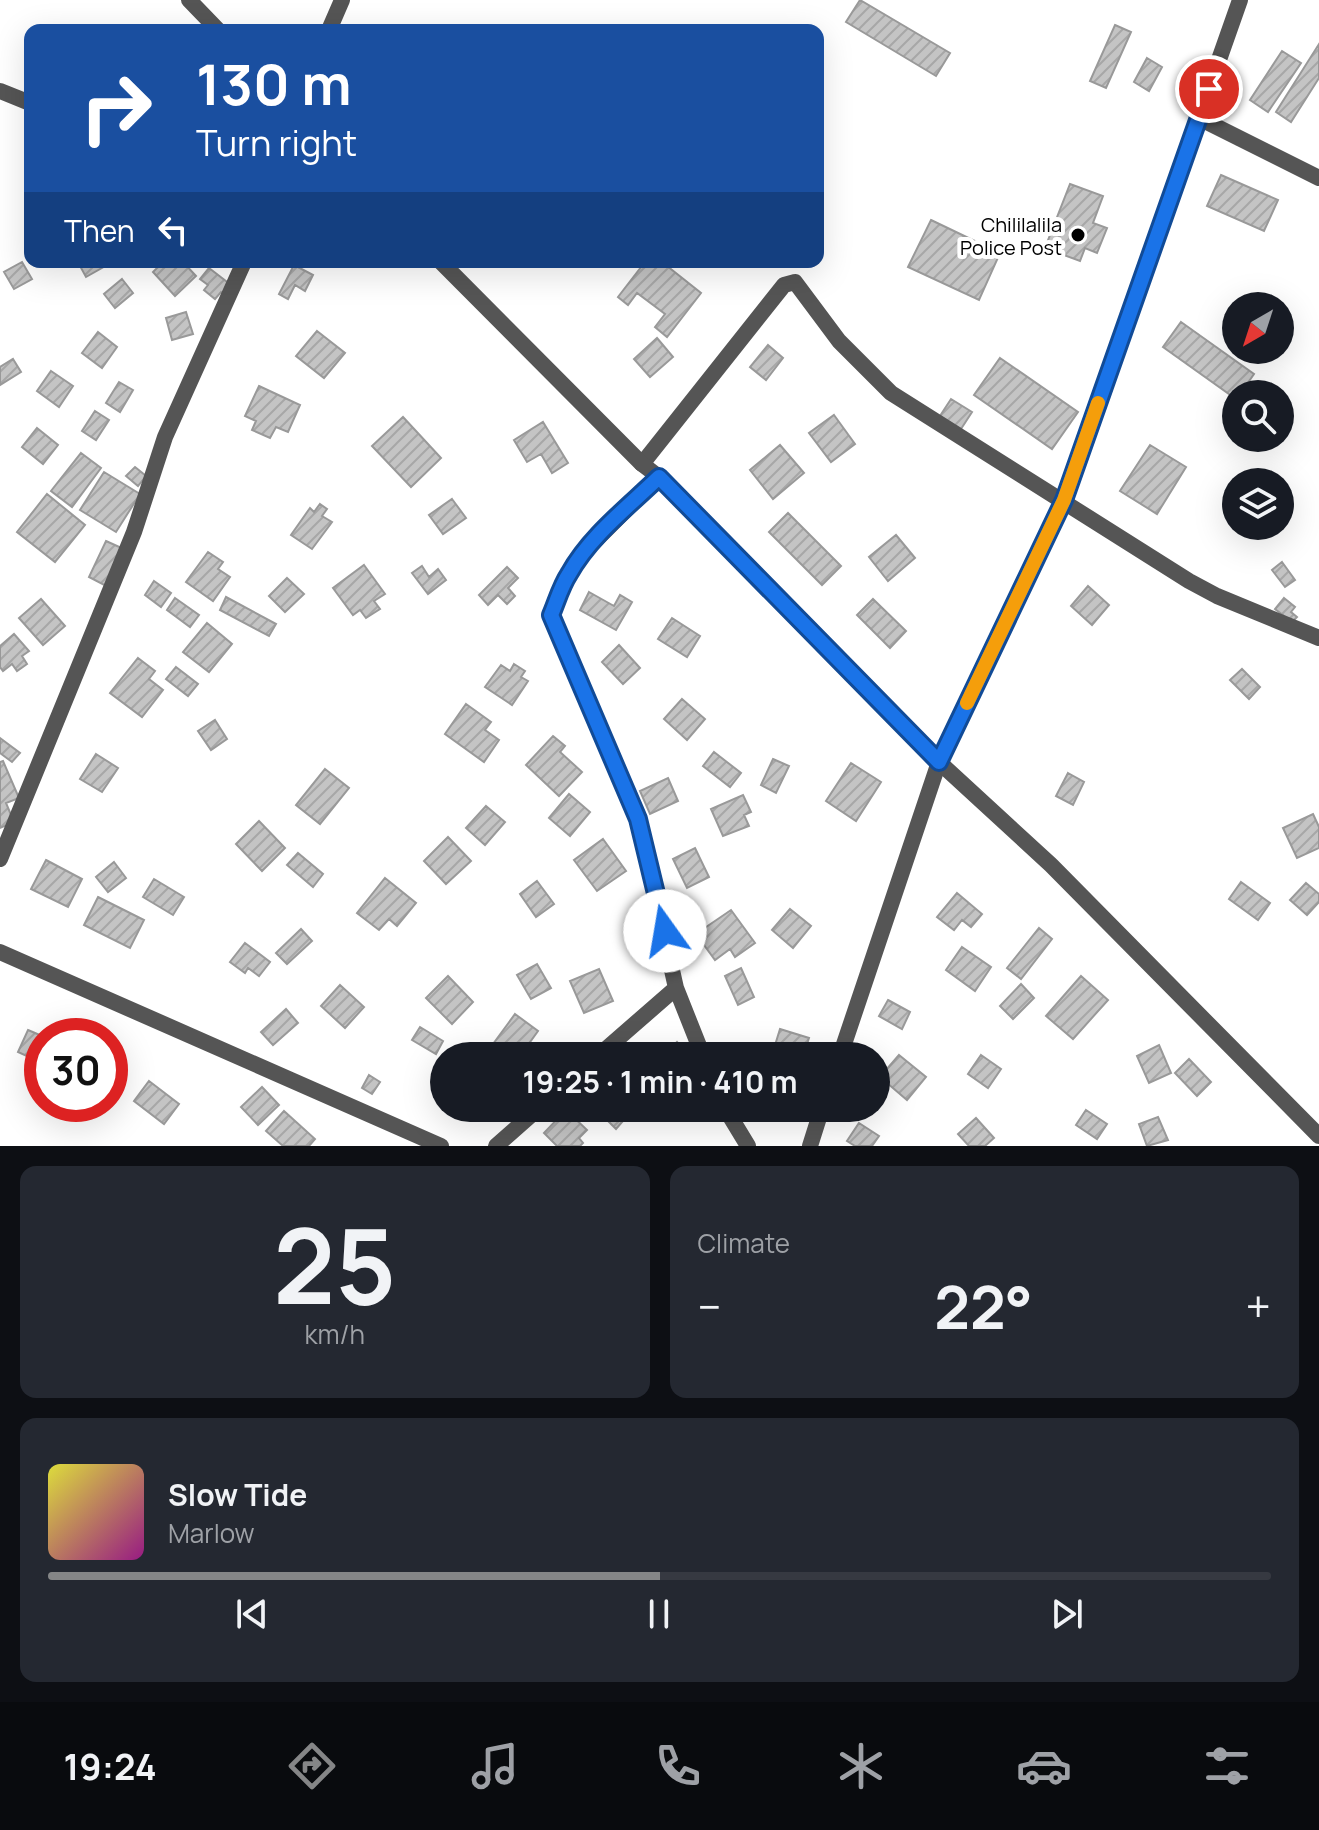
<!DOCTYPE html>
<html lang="en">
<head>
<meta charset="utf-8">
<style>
  body { margin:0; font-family:Manrope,sans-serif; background:#242831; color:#f1f3f6; height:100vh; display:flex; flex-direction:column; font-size:30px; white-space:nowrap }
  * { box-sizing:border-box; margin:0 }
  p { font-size:26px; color:#9ea1a6 }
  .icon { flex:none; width:44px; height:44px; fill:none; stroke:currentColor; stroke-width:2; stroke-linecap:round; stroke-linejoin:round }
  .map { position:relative; height:1146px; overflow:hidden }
  .drawer { display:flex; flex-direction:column; gap:20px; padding:20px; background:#0d0f14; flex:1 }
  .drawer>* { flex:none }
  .guide { position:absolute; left:24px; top:24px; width:800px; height:244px; border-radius:16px; box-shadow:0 8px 32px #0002; background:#1a4fa0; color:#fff; overflow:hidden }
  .needle { width:52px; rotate:219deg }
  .controls { position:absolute; left:1222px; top:292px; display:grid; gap:16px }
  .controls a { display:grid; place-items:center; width:72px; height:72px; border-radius:50%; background:#171b24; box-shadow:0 8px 32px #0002; font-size:40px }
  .speed { position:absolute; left:24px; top:1018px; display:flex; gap:16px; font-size:40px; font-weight:700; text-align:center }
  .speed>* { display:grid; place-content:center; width:104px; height:104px; border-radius:50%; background:#171b24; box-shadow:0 8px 32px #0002; line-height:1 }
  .speed .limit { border:12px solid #d22; background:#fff; color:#111 }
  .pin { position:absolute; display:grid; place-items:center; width:68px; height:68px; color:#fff; margin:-34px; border:4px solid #fff; border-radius:50%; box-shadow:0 2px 8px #0007 }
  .me { position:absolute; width:88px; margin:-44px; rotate:347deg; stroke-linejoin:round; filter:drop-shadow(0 0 6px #0008) }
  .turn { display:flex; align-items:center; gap:28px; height:168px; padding:0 40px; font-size:36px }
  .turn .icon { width:104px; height:104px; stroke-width:2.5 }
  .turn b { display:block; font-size:56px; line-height:68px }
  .then { display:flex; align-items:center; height:76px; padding:0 40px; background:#0003; gap:16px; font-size:30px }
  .big { font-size:60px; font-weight:700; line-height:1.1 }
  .drawer .tile { flex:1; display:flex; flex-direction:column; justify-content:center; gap:12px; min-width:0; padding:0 28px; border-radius:16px; background:#242831 }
  .drawer .dial { align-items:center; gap:0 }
  .dial b { font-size:104px; line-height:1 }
  .song { display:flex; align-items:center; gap:24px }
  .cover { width:96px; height:96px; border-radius:12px; background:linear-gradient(135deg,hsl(60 70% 55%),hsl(310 70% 35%)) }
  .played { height:8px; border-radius:4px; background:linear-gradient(90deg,#858687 50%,#363941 50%) }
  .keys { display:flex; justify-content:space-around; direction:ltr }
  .heat { display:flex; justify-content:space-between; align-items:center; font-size:44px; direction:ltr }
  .drawer .tiles { flex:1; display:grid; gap:20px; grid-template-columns:1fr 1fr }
  .tile:last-child { grid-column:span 2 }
  .trip { position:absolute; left:430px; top:1042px; width:460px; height:80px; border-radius:40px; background:#171b24; box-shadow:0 8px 32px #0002; font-weight:700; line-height:80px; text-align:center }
  .dock { display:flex; height:128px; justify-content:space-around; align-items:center; background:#090b0e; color:#9ea1a6 }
  .dock .icon { width:56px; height:56px }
  .dock .selected { color:#858687 }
  .dock b { font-size:36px; color:#f1f3f6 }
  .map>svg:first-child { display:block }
</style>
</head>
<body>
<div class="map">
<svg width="1319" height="1146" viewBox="0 0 1319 1146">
  <defs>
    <pattern id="building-hatch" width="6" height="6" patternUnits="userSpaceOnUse" patternTransform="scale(2)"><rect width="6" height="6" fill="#c4c4c4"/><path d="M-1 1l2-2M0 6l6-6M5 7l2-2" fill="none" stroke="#a7a7a7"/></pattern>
  </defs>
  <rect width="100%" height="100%" fill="#fff"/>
  <path fill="url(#building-hatch)" stroke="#999" stroke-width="2" d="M860,0L950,53L936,76L846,22Z
    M1115,25L1131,32L1106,88L1090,81Z
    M1319,44V78L1291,122L1276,112Z
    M1282,51L1301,63L1268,112L1250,100Z
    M1147,58L1162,67L1149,91L1134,82Z
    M1221,175L1278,200L1264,231L1207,206Z
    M1070,184L1103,196L1093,223L1107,228L1097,253L1085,248L1080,261L1045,248Z
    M931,220L1000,253L979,300L908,267Z
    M22,262L32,279L14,289L4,272Z
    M87,262H106L107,265L86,277L80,266Z
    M163,262H183L196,276L175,296L153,272Z
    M645,262H662L701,293L667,337L655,327L665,314L637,293L628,305L618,297Z
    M294,265L313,275L305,291L295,285L288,299L279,294Z
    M209,268L231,285L224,294L221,292L215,299L204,290L208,285L200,279Z
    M122,279L133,293L115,308L104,294Z
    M186,312L193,334L172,340L166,318Z
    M1181,322L1254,374L1240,394H1236V399L1163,347Z
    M317,331L345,353L324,378L296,356Z
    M98,332L117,347L102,368L82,353Z
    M657,338L673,357L650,377L634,359Z
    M768,345L783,358L766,380L750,367Z
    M1000,358L1078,412L1052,449L974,395Z
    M13,359L21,372L0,385V367Z
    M51,371L73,386L59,407L37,391Z
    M119,382L133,390L120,412L106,403Z
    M259,386L300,405L288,432L276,427L270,438L252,430L256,421L245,416Z
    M951,399L972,412L961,429L940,416Z
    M95,411L109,420L96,440L82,431Z
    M834,415L855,444L831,462L809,433Z
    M403,417L441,458L411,487L372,446Z
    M543,422L568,463L552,473L541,454L527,462L514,440Z
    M37,428L58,445L43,464L22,447Z
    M780,445L804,473L773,499L750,470Z
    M1150,445L1186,467L1157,514L1120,491Z
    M81,453L101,468L72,507L51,491Z
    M135,467L146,476L138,486L126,476Z
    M104,472L140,494L116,532L80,510Z
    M47,494L85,525L55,562L17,532Z
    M452,499L466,518L443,534L429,515Z
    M320,504L327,509L322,516L332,522L312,549L291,535L310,508L314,512Z
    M788,513L841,566L822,585L769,532Z
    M896,535L915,558L888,581L869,557Z
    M106,541L126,550L108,587L89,577Z
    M208,552L223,562L218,569L230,577L213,601L186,582Z
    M1282,562L1295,580L1285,587L1272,570Z
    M364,565L385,594L374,601L380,609L366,618L360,610L353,615L333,588Z
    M422,566L429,577L438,569L446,580L428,594L412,573Z
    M507,567L518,578L508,588L515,596L507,604L498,595L488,605L479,595Z
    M287,578L304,594L285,612L269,596Z
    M154,581L171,593L161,607L145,595Z
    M1088,586L1109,605L1092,625L1071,606Z
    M589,592L614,606L620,595L632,602L616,630L580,610Z
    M226,597L276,624L269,636L220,610Z
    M175,598L199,615L190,627L167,610Z
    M1284,598L1295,607L1291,612L1297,617L1292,622L1275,609Z
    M41,599L65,626L43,645L19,618Z
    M873,599L906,631L890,648L857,615Z
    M672,618L700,636L687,657L658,639Z
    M207,623L232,644L209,672L183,652Z
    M14,634L29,651L22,656L27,664L17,671L12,664L3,671L0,667V646Z
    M619,645L640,668L623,684L602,662Z
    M138,658L155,671L149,679L163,690L142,717L110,693Z
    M514,664L525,671L521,677L528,681L512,705L485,687L501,665L510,671Z
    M176,667L198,684L188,696L166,679Z
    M1242,669L1260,687L1249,699L1230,680Z
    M682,699L705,719L687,740L664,719Z
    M466,704L491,722L485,730L499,740L484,762L445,734Z
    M215,720L227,739L211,750L198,731Z
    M553,736L565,746L560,752L582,772L559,796L526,765Z
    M0,738L20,753L12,762L0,753Z
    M714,752L741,773L730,787L703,766Z
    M96,754L118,768L102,792L80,779Z
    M773,759L789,766L776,793L761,785Z
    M3,761L19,798L6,803L14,822L0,828V762Z
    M851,763L881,782L856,821L826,801Z
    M325,769L349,788L320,824L296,805Z
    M1068,773L1084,782L1073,805L1056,796Z
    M668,778L678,801L650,814L640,791Z
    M569,794L590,812L570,836L549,818Z
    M743,795L751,812L744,815L749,826L723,836L711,809Z
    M486,806L505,822L485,845L466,828Z
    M1313,814L1319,827V848L1297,858L1283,828Z
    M259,821L285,848L262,871L236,844Z
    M448,837L471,861L446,884L424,861Z
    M603,839L626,871L597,891L574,860Z
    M695,848L709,877L687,888L673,859Z
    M298,853L323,874L313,887L287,865Z
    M46,860L82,879L68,907L31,889Z
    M114,862L126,878L108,892L96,877Z
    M385,878L416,903L397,926L389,919L379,930L357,913Z
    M154,879L184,897L173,915L143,897Z
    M537,881L554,904L536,917L520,894Z
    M1241,882L1270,903L1258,920L1229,899Z
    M1306,883L1319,894V902L1307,915L1290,900Z
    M957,893L982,914L971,927L962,920L954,930L937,917Z
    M98,897L144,920L130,948L84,925Z
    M790,909L811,926L793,948L772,930Z
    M731,910L755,943L735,957L730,949L715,960L696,934Z
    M1039,928L1052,939L1021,979L1007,968Z
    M301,929L312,941L287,964L276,953Z
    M245,943L270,962L259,976L248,968L245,973L230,962Z
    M962,947L991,967L975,991L946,970Z
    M537,964L551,988L531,999L517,975Z
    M741,968L754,997L738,1005L725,976Z
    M599,969L613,1001L584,1013L570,981Z
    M448,976L473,1002L452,1024L426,998Z
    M1081,976L1108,1000L1073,1039L1046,1016Z
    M1021,984L1034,998L1013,1019L1000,1006Z
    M340,985L364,1007L345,1028L321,1006Z
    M888,1000L910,1012L902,1029L879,1016Z
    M286,1009L298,1023L273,1045L261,1032Z
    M515,1014L538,1031L520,1056H508L493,1044Z
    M420,1027L443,1041L436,1054L412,1040Z
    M780,1029L809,1038L803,1056L772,1055Z
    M28,1030L42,1036V1063L18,1052Z
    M677,1042L690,1056L665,1054Z
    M1159,1045L1171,1073L1149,1083L1137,1056Z
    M899,1055L926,1077L907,1100L880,1077Z
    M981,1055L1001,1069L988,1088L968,1074Z
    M1189,1059L1211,1082L1197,1096L1175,1073Z
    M369,1075L380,1082L372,1094L362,1088Z
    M149,1081L179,1104L164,1124L134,1101Z
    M262,1087L279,1105L258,1125L241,1107Z
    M607,1108H623L629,1114L616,1129L601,1114Z
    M566,1110L587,1130L579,1138L583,1143L580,1146H557L544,1133Z
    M1086,1110L1107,1124L1097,1139L1076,1125Z
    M284,1111L315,1139L309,1146H283L266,1131Z
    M1158,1117L1168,1140L1147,1146L1139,1124Z
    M976,1118L994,1138L985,1146H969L958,1134Z
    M859,1123L879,1136L872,1146H855L847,1141Z"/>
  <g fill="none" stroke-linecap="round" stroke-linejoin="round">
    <path stroke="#555" stroke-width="16" d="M329,30L342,0
      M0,91L30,103
      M1199,118L1319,178
      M642,464L784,285L795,282L839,341L891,393L1189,581L1217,596L1319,638
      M0,859L134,532L165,437L244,262
      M0,952L441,1146
      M676,988L703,1056
      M598,1056L676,988L638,819L551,615L567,576L581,555L659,477
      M840,1056L939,762L1064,500L1240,0
      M725,1108L748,1146
      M496,1146L539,1108
      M810,1146L822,1108"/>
    <path stroke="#555" stroke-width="16" d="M189,0L218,30
      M441,262L642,464L659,477L939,762L1051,865L1319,1136"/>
  </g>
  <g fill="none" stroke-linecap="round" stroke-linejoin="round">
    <defs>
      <path id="route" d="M665,931L638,819L551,615C557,601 561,586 569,574C590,536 628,507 659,477L939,762L1064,500L1209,89"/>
    </defs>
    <use href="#route" stroke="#114b97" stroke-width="20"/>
    <use href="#route" stroke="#1a73e8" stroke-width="14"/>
    <path stroke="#f59e0b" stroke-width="14" d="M967,703L1064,500L1098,403"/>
  </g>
  <circle fill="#000" stroke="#fff" stroke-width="3" cx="1078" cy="235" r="8"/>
  <g text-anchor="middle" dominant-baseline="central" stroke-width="8" stroke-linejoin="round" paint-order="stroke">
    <g font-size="20" fill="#000" stroke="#fff" text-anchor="end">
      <text x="1062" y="224">Chililalila<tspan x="1062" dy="23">Police Post</tspan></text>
    </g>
  </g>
</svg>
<div class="controls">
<a><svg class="needle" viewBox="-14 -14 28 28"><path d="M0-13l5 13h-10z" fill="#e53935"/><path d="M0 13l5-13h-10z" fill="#9ea1a6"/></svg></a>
<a><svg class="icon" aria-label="search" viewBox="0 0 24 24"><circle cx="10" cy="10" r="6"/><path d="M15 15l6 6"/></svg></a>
<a><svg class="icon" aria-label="layers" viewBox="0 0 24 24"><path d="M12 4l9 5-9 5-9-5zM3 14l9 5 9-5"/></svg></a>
</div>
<div class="speed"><div class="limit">30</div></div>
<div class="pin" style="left:1209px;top:89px;background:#d93025"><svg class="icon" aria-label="arrive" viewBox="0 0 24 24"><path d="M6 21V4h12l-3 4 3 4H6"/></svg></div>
<svg class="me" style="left:665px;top:931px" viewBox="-20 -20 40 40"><circle r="19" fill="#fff"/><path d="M0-13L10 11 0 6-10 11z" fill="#1a73e8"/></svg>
<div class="trip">19:25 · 1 min · 410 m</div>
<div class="guide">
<div class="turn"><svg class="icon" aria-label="right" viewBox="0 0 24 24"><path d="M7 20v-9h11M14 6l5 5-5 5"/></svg><div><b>130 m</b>Turn right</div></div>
<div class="then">Then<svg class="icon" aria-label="left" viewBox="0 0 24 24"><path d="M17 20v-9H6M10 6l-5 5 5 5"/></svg></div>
</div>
</div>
<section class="drawer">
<div class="tiles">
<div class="tile dial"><b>25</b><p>km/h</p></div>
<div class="tile"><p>Climate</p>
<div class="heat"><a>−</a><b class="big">22°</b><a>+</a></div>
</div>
<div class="tile">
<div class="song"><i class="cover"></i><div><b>Slow Tide</b><p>Marlow</p></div></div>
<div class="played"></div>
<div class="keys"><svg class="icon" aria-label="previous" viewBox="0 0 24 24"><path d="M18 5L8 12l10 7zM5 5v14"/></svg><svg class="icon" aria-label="pause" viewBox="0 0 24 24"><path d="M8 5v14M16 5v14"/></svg><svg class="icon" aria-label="next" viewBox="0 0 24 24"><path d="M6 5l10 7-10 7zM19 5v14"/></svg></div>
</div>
</div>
</section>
<nav class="dock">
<b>19:24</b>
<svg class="icon selected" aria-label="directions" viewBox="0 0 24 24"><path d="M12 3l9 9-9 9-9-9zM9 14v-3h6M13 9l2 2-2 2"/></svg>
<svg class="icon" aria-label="music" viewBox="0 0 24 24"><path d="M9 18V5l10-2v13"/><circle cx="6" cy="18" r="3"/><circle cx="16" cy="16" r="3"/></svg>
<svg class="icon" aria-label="phone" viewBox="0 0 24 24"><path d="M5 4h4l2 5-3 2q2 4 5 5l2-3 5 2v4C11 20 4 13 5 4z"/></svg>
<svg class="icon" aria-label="climate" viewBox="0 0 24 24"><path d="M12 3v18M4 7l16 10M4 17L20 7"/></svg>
<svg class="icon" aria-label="car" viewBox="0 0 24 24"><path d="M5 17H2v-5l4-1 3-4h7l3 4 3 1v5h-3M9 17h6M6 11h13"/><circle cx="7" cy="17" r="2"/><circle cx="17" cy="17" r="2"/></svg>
<svg class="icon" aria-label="filters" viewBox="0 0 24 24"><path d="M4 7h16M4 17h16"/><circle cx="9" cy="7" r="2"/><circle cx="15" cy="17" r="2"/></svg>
</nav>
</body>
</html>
